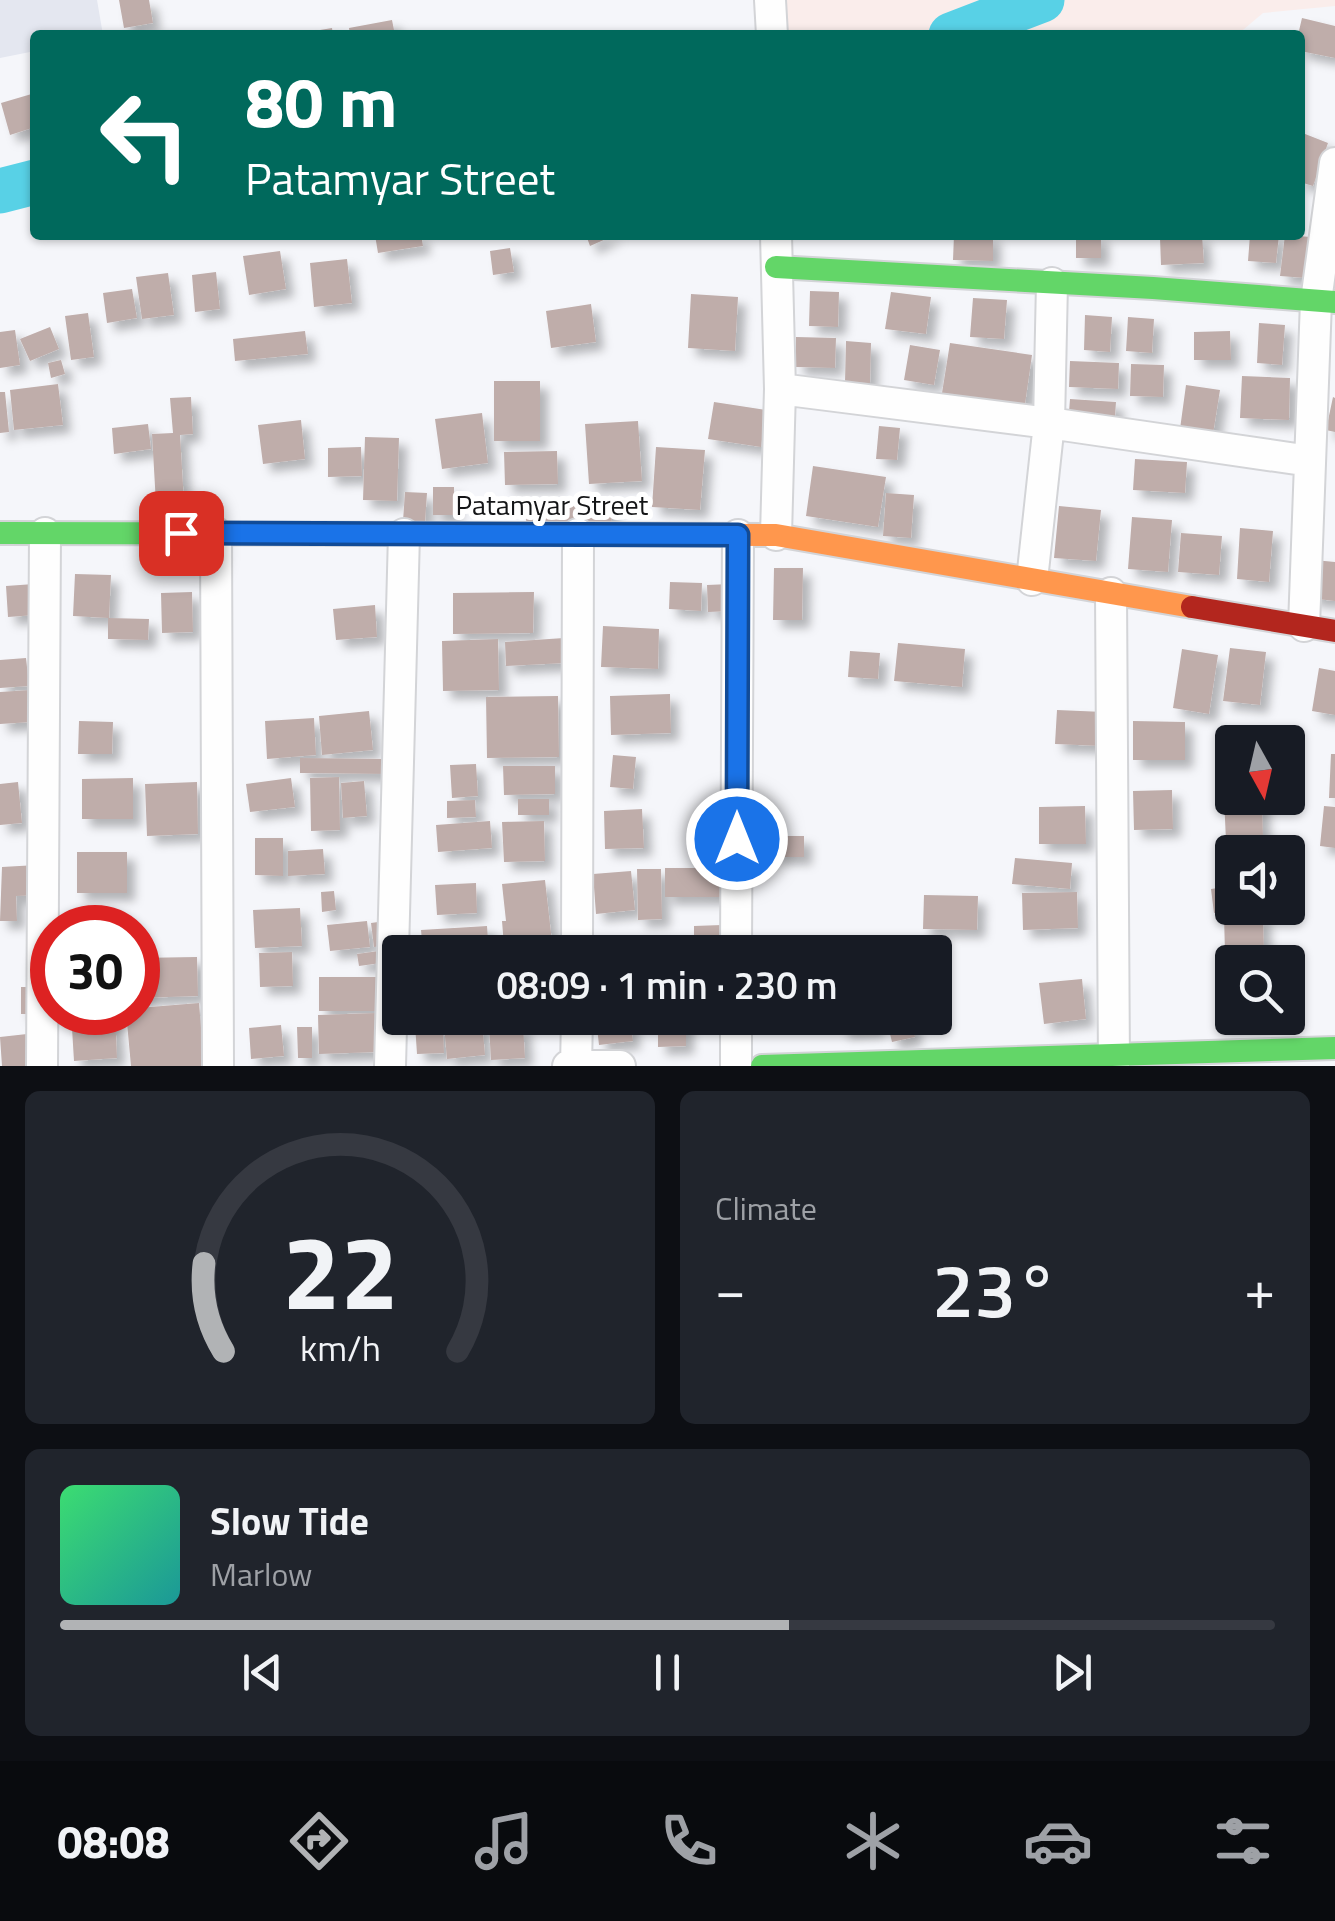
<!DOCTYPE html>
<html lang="en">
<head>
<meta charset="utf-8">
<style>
  body { margin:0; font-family:"Titillium Web",sans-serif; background:#20242c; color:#f1f3f6; height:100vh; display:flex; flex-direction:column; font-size:38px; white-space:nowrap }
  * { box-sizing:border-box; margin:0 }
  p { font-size:32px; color:#9ea1a6 }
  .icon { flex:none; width:55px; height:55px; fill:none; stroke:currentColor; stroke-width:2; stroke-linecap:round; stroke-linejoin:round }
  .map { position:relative; height:1066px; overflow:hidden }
  .panel { display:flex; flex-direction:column; gap:25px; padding:25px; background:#0d0f14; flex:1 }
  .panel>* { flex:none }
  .guide { position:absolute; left:30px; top:30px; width:1275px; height:210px; border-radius:10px; box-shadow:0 2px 8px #0004; background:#00695c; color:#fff; overflow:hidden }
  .needle { width:65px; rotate:172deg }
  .buttons { position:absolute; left:1215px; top:725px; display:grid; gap:20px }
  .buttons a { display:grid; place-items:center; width:90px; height:90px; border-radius:10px; background:#171b24; box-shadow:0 2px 8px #0004; font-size:50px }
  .speed { position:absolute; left:30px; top:905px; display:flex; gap:20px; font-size:50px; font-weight:700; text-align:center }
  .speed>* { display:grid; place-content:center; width:130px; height:130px; border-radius:50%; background:#171b24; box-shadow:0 2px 8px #0004; line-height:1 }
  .speed .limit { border:15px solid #d22; background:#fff; color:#111 }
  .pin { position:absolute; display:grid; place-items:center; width:85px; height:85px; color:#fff; margin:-42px; border-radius:20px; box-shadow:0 5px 15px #0006 }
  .me { position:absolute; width:110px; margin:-55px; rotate:0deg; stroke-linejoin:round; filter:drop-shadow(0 0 8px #0008) }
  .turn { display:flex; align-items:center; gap:35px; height:210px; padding:0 50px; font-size:45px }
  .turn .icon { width:130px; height:130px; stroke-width:2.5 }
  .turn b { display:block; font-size:70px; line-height:85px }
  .big { font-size:75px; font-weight:600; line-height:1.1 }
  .panel .card { flex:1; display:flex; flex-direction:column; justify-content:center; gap:15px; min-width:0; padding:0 35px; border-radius:15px; background:#20242c }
  .panel .dial { align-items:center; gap:0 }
  .dial svg { height:260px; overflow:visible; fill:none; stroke:#363941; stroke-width:7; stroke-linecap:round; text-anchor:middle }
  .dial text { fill:#f1f3f6; stroke:none }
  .song { display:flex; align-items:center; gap:30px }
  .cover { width:120px; height:120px; border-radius:15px; background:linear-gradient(135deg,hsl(140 70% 55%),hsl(180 70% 35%)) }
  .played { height:10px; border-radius:5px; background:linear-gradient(90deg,#b1b3b5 60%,#363941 60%) }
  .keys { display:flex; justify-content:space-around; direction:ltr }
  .heat { display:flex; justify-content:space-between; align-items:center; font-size:55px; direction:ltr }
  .panel .tiles { flex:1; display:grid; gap:25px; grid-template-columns:1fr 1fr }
  .card:last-child { grid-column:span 2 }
  .trip { position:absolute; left:382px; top:935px; width:570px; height:100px; border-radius:10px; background:#171b24; box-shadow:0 2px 8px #0004; font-weight:600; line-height:100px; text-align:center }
  .dock { display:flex; height:160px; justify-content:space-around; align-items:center; background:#090b0e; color:#9ea1a6 }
  .dock .icon { width:70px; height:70px }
  .dock .selected { color:#b1b3b5 }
  .dock b { font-size:45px; color:#f1f3f6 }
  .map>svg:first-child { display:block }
</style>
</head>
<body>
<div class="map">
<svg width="1335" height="1066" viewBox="0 0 1335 1066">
  <defs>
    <filter id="shadow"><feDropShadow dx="8" dy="8" stdDeviation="5" flood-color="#0004"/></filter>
  </defs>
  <rect width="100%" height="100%" fill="#f5f6fa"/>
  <path fill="#e4e7f0" d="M0,0H97L103,35H35V51L0,58Z"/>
  <path fill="#faedeb" d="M783,0H1335V6L1263,13L1237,35H784Z"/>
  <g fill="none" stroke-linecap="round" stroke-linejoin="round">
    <path stroke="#58d1e6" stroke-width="45" d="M951,35L1042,0
      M0,191L35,182"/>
  </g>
  <path fill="#bfadaa" filter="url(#shadow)" d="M119,0H149L153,23L124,28Z
    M1302,18L1335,26V58L1300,51L1298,35Z
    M392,20L395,35H350L349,28Z
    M332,28L333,35H302V33Z
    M35,93V127L10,135L1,103Z
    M1300,132L1328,143L1313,186L1300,182Z
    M375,235H421L423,246L378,253Z
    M586,235H615L590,246Z
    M954,235H993V261L953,260Z
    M1076,235H1101V258H1076Z
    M1202,235L1204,263L1161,265L1160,238Z
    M1250,235H1279L1276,263L1248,261Z
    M1285,235L1311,237L1306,278L1280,276Z
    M510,248L514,272L493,275L490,251Z
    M280,251L286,289L249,295L243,256Z
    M347,259L352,303L314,307L310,263Z
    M216,272L220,309L195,312L192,275Z
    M168,273L174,315L142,319L136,277Z
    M132,289L137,318L107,323L103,293Z
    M810,291L839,292L838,327L809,326Z
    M891,292L931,297L926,334L885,329Z
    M691,294L738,297L735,351L688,348Z
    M973,298L1007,300L1004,339L970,337Z
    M591,304L596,342L551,348L546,311Z
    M88,313L94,357L71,360L65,316Z
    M1085,315L1112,317L1110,352L1084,350Z
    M1128,317L1154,319L1152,353L1126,351Z
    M1259,323L1285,325L1282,365L1257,363Z
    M50,327L59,349L30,361L20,339Z
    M15,330L20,365L0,368V332Z
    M305,331L308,354L235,361L233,339Z
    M1230,331L1231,360H1194V332Z
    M796,337L836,338L835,368L796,367Z
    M846,341L871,343L870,383L845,382Z
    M950,343L1032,355L1025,404L942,393Z
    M910,345L940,350L934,385L904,380Z
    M61,360L65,374L51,378L48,363Z
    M1070,361L1119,363L1118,389L1069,387Z
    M1131,364L1164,365L1163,397L1130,396Z
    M1242,376L1290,378L1289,420L1240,418Z
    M494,381H540V441H494Z
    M58,384L63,425L14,430L10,390Z
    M1186,385L1220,390L1213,434L1180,429Z
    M0,392H5L9,432L0,433Z
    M191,397L193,434L180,435L185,520L157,521L152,434L173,433L170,398Z
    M1333,397L1335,398V432L1326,430Z
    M1070,399L1116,402L1114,429L1068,425Z
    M714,402L766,410L761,447L708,439Z
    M482,413L488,463L442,469L435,419Z
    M301,420L305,459L263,464L258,425Z
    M638,421L642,481L589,484L585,424Z
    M148,424L151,449L114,454L112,428Z
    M879,426L900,428L897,460L876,459Z
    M365,437L399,438L397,501L363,500Z
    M361,447L362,476L328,477V448Z
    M656,447L705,450L700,510L652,507Z
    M557,451L558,484L505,485L504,452Z
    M1135,459L1187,462L1185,493L1133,490Z
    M813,466L886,477L878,527L806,516Z
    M433,487H454V515H433Z
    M405,492L427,493L425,522L403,521Z
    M886,493L914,495L911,538L883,536Z
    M610,498L612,525L527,531L525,504Z
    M1059,506L1101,510L1096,561L1054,558Z
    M1132,517L1172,520L1168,572L1128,569Z
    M1240,528L1273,531L1269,582L1237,579Z
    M1181,533L1222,536L1219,575L1178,572Z
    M1314,560L1335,562V601L1309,598Z
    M774,568H803L802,620H773Z
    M75,574L111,575L109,618L149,619L148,640L108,639V618L73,616Z
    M670,582L702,583L701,611L669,609Z
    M34,584L35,615L8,617L6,586Z
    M730,584L731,611L708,612L707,585Z
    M192,592L193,632L162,633L161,593Z
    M534,592L533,633L453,634V593Z
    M375,605L377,637L336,640L333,609Z
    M603,626L659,629L658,669L601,667Z
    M564,638L565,663L506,666L505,642Z
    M498,639L499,690L443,691L442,641Z
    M898,643L965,649L962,687L894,681Z
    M1230,648L1266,652L1260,705L1223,701Z
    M1182,649L1218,655L1209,714L1173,708Z
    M850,651L880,653L878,679L848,677Z
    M26,658L29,686L0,688V660Z
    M1319,668L1335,671V715L1312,711Z
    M30,690L31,722L0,724V692Z
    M670,694L671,733L611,735L610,696Z
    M558,696L559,757L487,758L486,697Z
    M1057,710L1104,712L1102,746L1055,744Z
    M369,711L373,750L322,755L319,716Z
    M314,718L316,755L267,759L265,721Z
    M79,721L113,722L112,754H78Z
    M1133,721L1185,722V760H1133Z
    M1331,754H1335V798H1329Z
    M613,755L636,757L633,789L610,787Z
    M300,758L389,759V774L300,773Z
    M476,764L478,796L452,798L450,765Z
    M503,766H555V794L504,795Z
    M339,777L340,830L311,831L310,778Z
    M133,778V819H82V779Z
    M291,778L295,807L250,812L246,784Z
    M364,781L367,816L343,818L341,783Z
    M18,782L22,823L0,825V784Z
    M197,782L198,834L147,836L145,784Z
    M1172,790L1173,829L1134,830L1133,791Z
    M1224,797L1262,798L1263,839L1226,841Z
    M518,799H549V815H518Z
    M475,800L476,817L447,818V801Z
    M1085,806L1086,844H1039V807Z
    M1324,806L1335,807V848L1320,846Z
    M642,809L644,848L605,849L604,811Z
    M490,821L492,848L438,852L436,825Z
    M544,821L545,861L504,862L502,822Z
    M775,836H804V857H775Z
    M255,838H283V876L255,875Z
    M323,849L325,874L288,876V851Z
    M77,852H127V893H77Z
    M1015,858L1072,863L1070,889L1012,884Z
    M37,865L39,895L16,896L17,921H0L2,867Z
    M665,868H724V897H665Z
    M637,869H661L662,919L638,920Z
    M631,871L635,910L596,914L593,874Z
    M545,880L552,942L504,946L502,921H506L502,884Z
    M476,883L477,913L437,915L435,885Z
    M1232,886V910L1214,913L1211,889Z
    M334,891L336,910L322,912L321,892Z
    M1077,892L1078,928L1023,930L1022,893Z
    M924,895L978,896L977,930L923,929Z
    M300,908L302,946L255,948L253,910Z
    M1263,915L1264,952L1225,953L1224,916Z
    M367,921L370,947L330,951L327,925Z
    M385,921L388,945L374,947L371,923Z
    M722,925L723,952H694V926Z
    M487,926L489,952H423L421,930Z
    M637,942L638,952H593L592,945Z
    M379,951L381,963L359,966L357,954Z
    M292,952L293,986L260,987L259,953Z
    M197,957L198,996L138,998V958Z
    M1232,974V1018H1263V1022L1220,1023L1219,975Z
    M319,977H379V1011H319Z
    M1082,979L1086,1019L1044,1024L1039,983Z
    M21,987H41V1014H21Z
    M199,1003L204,1066H131L126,1012H138V1008Z
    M71,1012H115L117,1058L74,1061Z
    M377,1013L378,1052L319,1054L318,1015Z
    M596,1018H630L633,1041L599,1045Z
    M658,1018H686V1046L658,1047Z
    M840,1018H877V1029L841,1031Z
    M886,1018H911L915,1037L892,1042Z
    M482,1021L485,1055L447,1059L444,1025Z
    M443,1023L444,1053L417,1054L415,1024Z
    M281,1025L284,1056L251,1059L249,1028Z
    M523,1025L525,1058L491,1060L489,1026Z
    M297,1027H312V1058H298Z
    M27,1034L31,1066H2L0,1037Z"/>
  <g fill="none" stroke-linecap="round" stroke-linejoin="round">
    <defs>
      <path id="street" d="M770,0L772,35
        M780,389L1049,423L1310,461
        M216,533L218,1066
        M776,535L780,389L776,235
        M1032,580L1049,423L1052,283
        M1111,593L1114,1066
        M1304,626L1316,301L1335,163
        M577,952L578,534
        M736,952L738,535
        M42,1066L45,533
        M390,1066L404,534
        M568,1066H620
        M576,1066L577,1018
        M736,1066V1018"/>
      <path id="fast" d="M776,267L1153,288L1335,302
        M0,533L545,534
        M762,1066L1335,1048"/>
      <path id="slow" d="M545,534L776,535L1192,607"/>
      <path id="jam" d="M1192,607L1335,631"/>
    </defs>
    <use href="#street" stroke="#d3d4d7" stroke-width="34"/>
    <use href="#fast" stroke="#d3d4d7" stroke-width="26"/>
    <use href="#slow" stroke="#d3d4d7" stroke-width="26"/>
    <use href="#jam" stroke="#d3d4d7" stroke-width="26"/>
    <use href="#street" stroke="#fefefe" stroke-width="30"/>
    <use href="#fast" stroke="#63d668" stroke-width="22"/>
    <use href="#slow" stroke="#ff974d" stroke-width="22"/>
    <use href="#jam" stroke="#b3261e" stroke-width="22"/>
  </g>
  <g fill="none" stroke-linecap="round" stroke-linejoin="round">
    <defs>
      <path id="route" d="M181,533L738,535L737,839"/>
    </defs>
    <use href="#route" stroke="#114b97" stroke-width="25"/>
    <use href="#route" stroke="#1a73e8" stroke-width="18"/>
  </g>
  <g text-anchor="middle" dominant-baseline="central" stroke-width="10" stroke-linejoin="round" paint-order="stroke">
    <g font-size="28" fill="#141517" stroke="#fff">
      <text x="552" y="504">Patamyar Street</text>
    </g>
  </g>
</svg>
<div class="buttons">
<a><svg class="needle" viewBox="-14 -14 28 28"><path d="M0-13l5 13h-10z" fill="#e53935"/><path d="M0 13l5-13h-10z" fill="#9ea1a6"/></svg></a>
<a><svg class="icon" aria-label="sound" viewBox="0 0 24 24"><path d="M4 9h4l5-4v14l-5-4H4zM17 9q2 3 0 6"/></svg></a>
<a><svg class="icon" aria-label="search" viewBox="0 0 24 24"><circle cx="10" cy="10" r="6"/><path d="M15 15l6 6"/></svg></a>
</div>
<div class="speed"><div class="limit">30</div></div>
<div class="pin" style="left:181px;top:533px;background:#d93025"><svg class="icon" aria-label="arrive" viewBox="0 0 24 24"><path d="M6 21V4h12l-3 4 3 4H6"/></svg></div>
<svg class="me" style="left:737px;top:839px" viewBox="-20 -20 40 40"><circle r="17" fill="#1a73e8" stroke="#fff" stroke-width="3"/><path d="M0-11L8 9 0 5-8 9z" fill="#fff"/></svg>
<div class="trip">08:09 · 1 min · 230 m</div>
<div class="guide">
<div class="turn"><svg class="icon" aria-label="left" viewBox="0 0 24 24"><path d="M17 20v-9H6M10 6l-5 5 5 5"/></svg><div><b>80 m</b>Patamyar Street</div></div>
</div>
</div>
<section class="panel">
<div class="tiles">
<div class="card dial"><svg viewBox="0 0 100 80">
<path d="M14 69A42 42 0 1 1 86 69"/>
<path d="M14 69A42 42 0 0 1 8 42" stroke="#b1b3b5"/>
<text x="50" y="56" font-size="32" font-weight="700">22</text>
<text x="50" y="72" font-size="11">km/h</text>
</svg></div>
<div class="card"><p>Climate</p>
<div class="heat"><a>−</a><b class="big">23°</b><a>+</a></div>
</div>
<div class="card">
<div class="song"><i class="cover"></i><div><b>Slow Tide</b><p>Marlow</p></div></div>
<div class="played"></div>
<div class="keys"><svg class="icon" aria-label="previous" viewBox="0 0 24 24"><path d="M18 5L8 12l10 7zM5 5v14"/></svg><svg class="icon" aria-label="pause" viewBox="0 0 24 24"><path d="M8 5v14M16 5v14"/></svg><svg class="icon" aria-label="next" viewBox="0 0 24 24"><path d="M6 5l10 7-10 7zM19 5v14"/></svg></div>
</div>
</div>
</section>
<nav class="dock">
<b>08:08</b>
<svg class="icon selected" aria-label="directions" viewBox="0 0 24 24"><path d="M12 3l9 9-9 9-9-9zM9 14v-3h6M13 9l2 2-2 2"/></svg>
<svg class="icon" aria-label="music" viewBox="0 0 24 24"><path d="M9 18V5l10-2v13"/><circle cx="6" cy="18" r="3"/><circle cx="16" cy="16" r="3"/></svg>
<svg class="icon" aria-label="phone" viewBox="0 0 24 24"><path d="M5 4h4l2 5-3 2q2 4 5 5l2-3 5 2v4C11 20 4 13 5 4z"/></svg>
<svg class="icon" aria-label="climate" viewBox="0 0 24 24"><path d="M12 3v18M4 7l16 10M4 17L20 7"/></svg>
<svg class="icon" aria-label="car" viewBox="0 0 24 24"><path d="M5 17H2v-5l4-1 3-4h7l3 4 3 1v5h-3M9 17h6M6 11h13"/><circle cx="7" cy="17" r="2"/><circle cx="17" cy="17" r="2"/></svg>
<svg class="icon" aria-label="filters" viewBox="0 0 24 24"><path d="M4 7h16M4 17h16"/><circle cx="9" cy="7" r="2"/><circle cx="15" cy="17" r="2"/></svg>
</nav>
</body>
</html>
